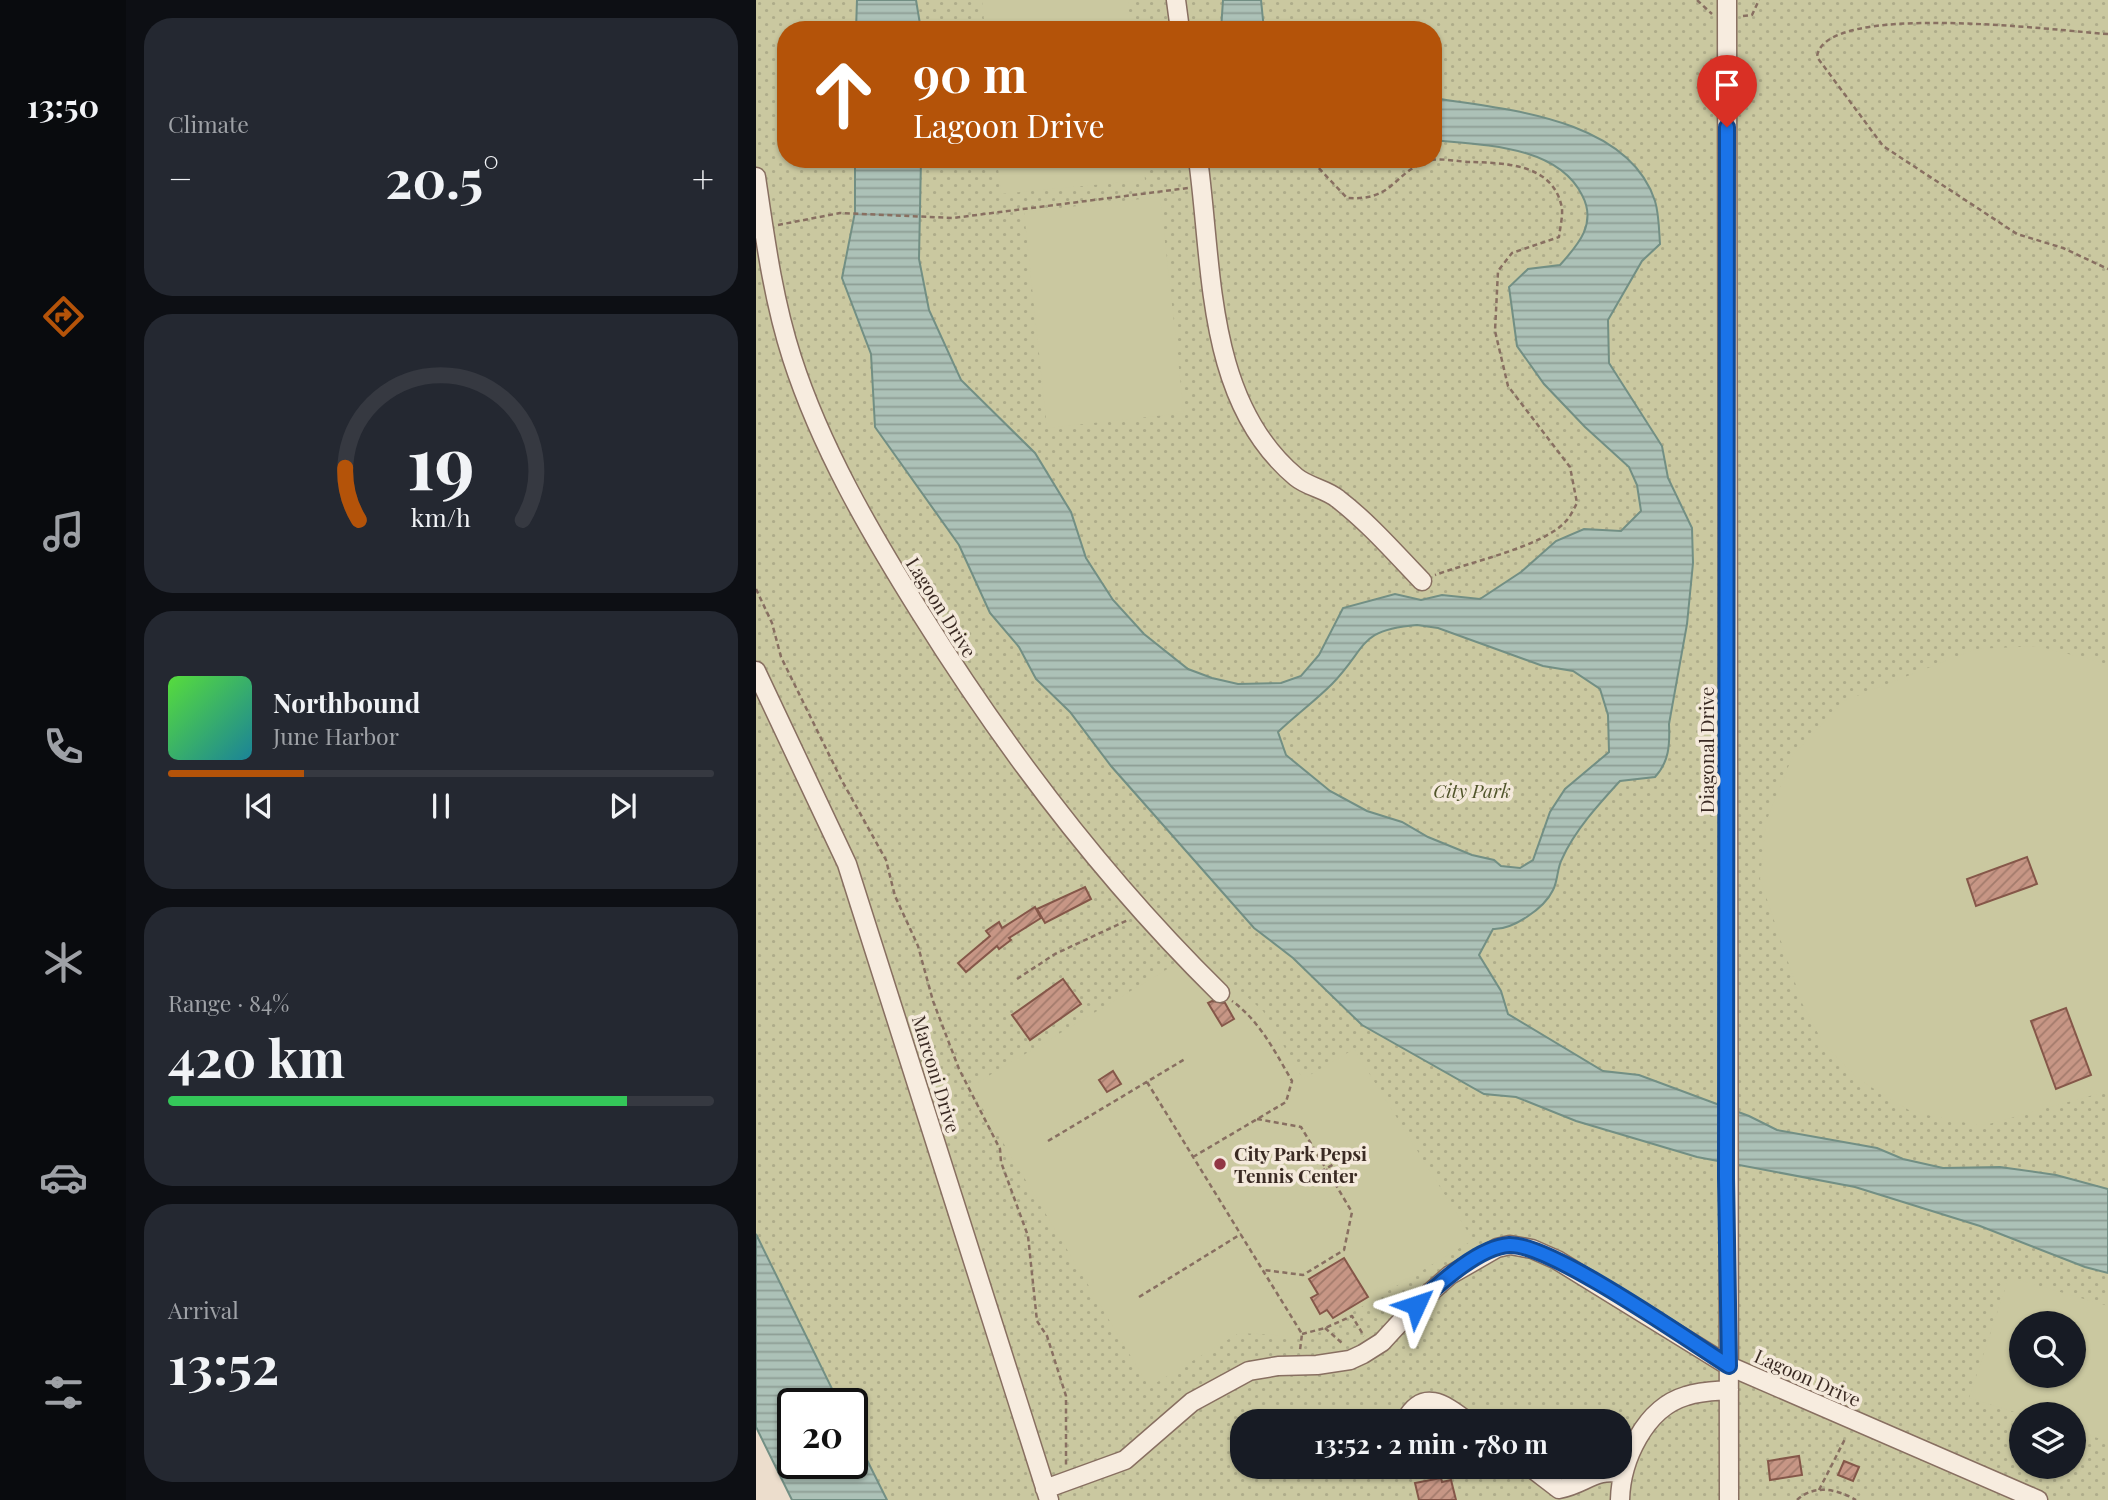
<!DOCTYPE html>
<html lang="en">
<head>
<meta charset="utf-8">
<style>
  body { margin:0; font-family:"Playfair Display",serif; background:#242831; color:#f1f3f6; height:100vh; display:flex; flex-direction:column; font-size:26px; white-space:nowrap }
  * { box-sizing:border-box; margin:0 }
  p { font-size:23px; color:#9ea1a6 }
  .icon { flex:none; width:38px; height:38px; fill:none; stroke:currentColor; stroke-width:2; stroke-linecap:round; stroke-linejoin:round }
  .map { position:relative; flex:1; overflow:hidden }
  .drawer { display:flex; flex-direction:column; gap:18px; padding:18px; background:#0d0f14; width:630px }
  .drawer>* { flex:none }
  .banner { position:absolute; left:21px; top:21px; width:665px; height:147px; border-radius:28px; box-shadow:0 2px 5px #0004; background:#b45309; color:#fff; overflow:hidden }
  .tools { position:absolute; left:1253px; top:1311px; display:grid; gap:14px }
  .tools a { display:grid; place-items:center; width:77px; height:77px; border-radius:50%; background:#171b24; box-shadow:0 2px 5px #0004; font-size:35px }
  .speed { position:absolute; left:21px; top:1388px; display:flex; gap:14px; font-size:35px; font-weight:700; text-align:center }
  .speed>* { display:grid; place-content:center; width:91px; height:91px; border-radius:50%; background:#171b24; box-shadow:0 2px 5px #0004; line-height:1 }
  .speed .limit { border:4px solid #111; border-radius:10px; background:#fff; color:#111 }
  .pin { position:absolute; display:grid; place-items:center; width:60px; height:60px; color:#fff; margin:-72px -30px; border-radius:50% 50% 50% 0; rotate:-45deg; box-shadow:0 0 7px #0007 }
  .pin .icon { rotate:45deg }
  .me { position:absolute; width:77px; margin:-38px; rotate:48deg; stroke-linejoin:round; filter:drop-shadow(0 0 5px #0008) }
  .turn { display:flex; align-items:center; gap:24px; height:147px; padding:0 21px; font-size:32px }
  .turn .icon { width:91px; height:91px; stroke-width:2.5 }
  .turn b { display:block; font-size:49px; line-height:60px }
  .big { font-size:52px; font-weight:700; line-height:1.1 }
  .drawer .tile { flex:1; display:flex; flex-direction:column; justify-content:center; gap:10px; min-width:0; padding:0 24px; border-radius:28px; background:#242831 }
  .drawer .dial { align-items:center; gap:0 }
  .dial svg { height:182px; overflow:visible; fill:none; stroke:#363941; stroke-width:7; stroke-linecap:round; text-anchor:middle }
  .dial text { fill:#f1f3f6; stroke:none }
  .song { display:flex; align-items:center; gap:21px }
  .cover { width:84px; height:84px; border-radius:10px; background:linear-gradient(135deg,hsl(110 70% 55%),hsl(190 70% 35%)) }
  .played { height:7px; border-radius:4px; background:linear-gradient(90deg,#b45309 25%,#363941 25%) }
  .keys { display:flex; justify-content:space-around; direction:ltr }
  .heat { display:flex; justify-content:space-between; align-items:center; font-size:38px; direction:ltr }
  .charge { height:10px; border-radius:5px; background:linear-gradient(90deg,#34c759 84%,#363941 0) }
  .trip { position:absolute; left:474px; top:1409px; width:402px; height:70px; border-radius:28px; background:#171b24; box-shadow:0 2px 5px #0004; font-weight:700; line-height:70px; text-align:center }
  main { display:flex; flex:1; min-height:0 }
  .tab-bar { display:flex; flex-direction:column; width:126px; justify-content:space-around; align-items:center; background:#090b0e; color:#9ea1a6 }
  .tab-bar .icon { width:49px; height:49px }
  .tab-bar .current { color:#b45309 }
  .tab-bar b { font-size:32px; color:#f1f3f6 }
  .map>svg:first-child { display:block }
</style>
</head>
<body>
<main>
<nav class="tab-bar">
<b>13:50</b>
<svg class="icon current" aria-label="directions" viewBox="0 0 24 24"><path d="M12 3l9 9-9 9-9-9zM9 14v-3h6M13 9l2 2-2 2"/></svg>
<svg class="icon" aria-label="music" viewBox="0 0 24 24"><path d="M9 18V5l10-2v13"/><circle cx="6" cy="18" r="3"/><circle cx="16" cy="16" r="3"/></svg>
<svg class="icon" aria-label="phone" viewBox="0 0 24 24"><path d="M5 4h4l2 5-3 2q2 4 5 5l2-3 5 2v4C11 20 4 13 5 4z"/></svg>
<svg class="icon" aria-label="climate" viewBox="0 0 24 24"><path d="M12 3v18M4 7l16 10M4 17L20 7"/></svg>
<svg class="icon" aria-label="car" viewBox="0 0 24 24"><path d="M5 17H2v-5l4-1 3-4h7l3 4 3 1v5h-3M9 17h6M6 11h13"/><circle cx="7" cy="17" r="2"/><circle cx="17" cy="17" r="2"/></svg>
<svg class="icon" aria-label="filters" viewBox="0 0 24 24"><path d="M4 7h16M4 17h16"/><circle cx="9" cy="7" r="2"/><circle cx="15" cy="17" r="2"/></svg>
</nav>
<section class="drawer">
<div class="tile"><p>Climate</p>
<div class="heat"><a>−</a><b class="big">20.5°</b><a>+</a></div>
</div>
<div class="tile dial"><svg viewBox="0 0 100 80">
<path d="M14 69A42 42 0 1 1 86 69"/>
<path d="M14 69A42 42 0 0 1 8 46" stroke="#b45309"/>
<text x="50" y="56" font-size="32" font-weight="700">19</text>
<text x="50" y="72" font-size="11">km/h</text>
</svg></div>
<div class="tile">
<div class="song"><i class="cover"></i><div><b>Northbound</b><p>June Harbor</p></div></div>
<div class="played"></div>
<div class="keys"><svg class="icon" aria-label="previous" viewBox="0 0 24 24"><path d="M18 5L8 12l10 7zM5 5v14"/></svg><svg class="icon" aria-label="pause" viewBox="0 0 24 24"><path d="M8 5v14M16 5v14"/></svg><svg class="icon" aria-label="next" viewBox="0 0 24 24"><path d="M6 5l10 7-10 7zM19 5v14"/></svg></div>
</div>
<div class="tile"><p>Range · 84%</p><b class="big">420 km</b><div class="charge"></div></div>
<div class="tile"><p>Arrival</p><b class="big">13:52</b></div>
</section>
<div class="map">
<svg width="1352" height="1500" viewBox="0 0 1352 1500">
  <defs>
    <pattern id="grass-dots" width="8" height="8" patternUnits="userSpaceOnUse" patternTransform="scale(1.75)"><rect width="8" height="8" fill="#cac8a0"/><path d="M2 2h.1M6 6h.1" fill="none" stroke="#aeac8a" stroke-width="1.8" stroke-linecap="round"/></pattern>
    <pattern id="water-rules" width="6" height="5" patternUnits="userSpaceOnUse" patternTransform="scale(1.75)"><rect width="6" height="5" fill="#acc1b7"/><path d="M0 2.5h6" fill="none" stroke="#8d9d94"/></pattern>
    <pattern id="building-hatch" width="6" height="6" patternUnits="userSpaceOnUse" patternTransform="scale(1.75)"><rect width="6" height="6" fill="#c79685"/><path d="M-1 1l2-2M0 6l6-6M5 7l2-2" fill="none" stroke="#a37b6c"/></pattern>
  </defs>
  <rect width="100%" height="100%" fill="#ecddcc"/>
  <path fill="url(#grass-dots)" fill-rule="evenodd" d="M0,0H1352V1500H131L96,1430V1404L83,1403L0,1234ZM30,30H677V159H30ZM1265,1323H1318V1376H1265ZM1265,1414H1318V1466H1265ZM486,1421H864V1466H486Z"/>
  <path fill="#cac8a0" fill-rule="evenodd" d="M226,0H372L374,30H229Z
    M241,159H387L389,180L245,194Z
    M404,197L428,413L291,428L268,212Z
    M1281,646L1336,660L1352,670V1091L1226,1126L1156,1112L1102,1079L1067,1043L1046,1003L1004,879L1010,822L1037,755L1088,701L1220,649Z
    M440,952L507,1011L547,1079L598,1049L717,1240L555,1337L483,1333L393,1387L214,1087Z
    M1253,1277L1352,1306V1441L1318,1431V1414H1265L1213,1398ZM1265,1323H1318V1376H1265Z"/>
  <path fill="url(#water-rules)" stroke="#728f84" stroke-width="2" fill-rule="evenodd" d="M101,0H160L165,30H100Z
    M467,0H505L508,30H465Z
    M677,98C749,109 872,118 899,201C903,214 903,230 904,244L886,261L852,320L853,363L906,446L912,478L936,528L937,563L931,624L913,724C914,745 913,762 899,777L864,781C843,804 819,830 806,859C801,868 802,881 797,890C788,909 756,930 737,929L723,955L745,991L752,1014L847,1071L883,1075L993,1116L1021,1130L1121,1148L1147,1159L1187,1168L1244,1167L1300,1175L1352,1189V1273L1329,1267L1224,1226L1099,1187L941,1157L820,1121L760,1097L728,1094L606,1025L537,958L498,928L355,766L314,712L280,679L263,647L234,613L203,545L119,427L115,354L86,278L99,212V159H165L163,259L173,310L205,380L279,453L315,512L330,558L357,600L388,634L432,669L456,678L482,684L525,683L545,676L563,655L587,608L639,594L665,600L686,595L724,599L765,572L800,541L828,529L865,531L885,511L881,485L873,467L829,427L788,384L761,346L753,287L772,269L804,265C823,244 841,223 826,195C801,145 726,145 677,140ZM661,625L682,628L787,666L817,671L844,689L852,715L853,752L809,789L794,812L777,860L764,868L745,866L738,860L716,855L672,837L646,822L611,811L574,791L530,755L522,732C540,715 559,701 576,684C612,647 601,630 661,625Z
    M0,1234L83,1403L37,1404V1463H96V1430L131,1500H36L0,1427Z"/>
  <path fill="url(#building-hatch)" stroke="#855749" stroke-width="2" d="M1271,857L1281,884L1220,906L1211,879Z
    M329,887L335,899L289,923L281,909Z
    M279,907L285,918L253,938L255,940L243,949L241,946L210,972L202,963L234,936L230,931L243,922L246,928Z
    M307,979L325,1004L274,1040L256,1015Z
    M456,1001L469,1003L478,1019L466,1026L452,1003Z
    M1310,1008L1335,1075L1300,1089L1275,1021Z
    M357,1071L365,1084L351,1092L343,1080Z
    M588,1258L612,1297L577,1318L571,1310L564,1314L555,1298L562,1294L553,1279Z
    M1043,1456L1046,1475L1014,1480L1012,1461Z
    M1088,1461L1103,1467L1097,1481L1082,1475Z
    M685,1478L686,1482L695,1480L700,1500H663L659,1483Z"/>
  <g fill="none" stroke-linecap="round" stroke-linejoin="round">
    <defs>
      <path id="minor" d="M420,0L424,30
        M971,0L973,1500
        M442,159C457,266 449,401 540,477C552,487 570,489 582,499C613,523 639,553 666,581
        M0,177C9,238 17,299 36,358C65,448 114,532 164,612C250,750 348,879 464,993
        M0,671L91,864L293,1500
        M649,1421C667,1388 688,1404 711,1421
        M773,1466L803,1489C830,1484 839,1467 867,1474
        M289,1489L369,1460L436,1402L493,1371L522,1366L561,1365L594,1360L607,1354L626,1342L660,1305L694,1275L741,1248L754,1245L776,1249L801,1260L973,1366L1282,1500
        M864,1500C865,1460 889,1408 930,1396C944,1391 959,1391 973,1390"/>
    </defs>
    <use href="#minor" stroke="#886f61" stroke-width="21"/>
    <path stroke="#886f61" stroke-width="2.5" stroke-dasharray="5 3.5" stroke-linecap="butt" d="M941,0L956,14
      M987,16L996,15L1003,0
      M1352,34C1303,31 1067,0 1061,57L1127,146L1261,234L1307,248L1352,269
      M549,159L558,163L591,198C639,201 636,173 672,161C683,157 703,162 715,162C749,163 795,164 805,204C808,213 804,227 803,237L756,253L742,271L739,331L752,386L814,467L821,503C818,508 815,516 810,521C789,546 711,563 679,575
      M22,225L84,213L197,218L432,188
      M0,589L16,623L25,657L85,779L130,860L139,896L162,946L177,1001L203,1069L244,1149L245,1162L272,1236L281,1321L291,1336L310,1396V1466
      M261,979L299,954L372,920
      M391,1082L546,1334L544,1350
      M501,1119L545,1127L596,1212L588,1250L547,1275L508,1270
      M292,1141L429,1059
      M437,1157L530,1102L536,1081C519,1052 504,1021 476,1001
      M550,1180L604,1149
      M383,1297L485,1234
      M569,1328L587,1344
      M546,1334L569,1328L596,1316L608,1336
      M1063,1490L1089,1439
      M1041,1500C1058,1484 1081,1489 1100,1500"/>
    <use href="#minor" stroke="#f7ecdf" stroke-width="18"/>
  </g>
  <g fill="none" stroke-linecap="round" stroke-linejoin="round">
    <defs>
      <path id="route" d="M660,1305C682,1285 722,1247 753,1245C794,1243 932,1340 973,1366L970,1178L971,127"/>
    </defs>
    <use href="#route" stroke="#114b97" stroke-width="18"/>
    <use href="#route" stroke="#1a73e8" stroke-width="12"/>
  </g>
  <circle fill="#923645" stroke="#f4e9db" stroke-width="2.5" cx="464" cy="1164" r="7"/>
  <g text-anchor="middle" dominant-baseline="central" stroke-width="7" stroke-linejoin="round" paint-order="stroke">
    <g font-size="19" fill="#3a2a23" stroke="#f4e9db">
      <text transform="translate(186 607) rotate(58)">Lagoon Drive</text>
      <text transform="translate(950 750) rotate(-90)">Diagonal Drive</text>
      <text transform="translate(181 1074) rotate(73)">Marconi Drive</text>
      <text transform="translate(1052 1377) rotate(24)">Lagoon Drive</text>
    </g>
    <g font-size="19" font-style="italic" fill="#51552b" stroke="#f4e9db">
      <text x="716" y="790">City Park</text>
    </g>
    <g font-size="19" font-weight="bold" fill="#3a2a23" stroke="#f4e9db" text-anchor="start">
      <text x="478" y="1153">City Park Pepsi<tspan x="478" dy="22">Tennis Center</tspan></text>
    </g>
  </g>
</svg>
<div class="tools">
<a><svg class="icon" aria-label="search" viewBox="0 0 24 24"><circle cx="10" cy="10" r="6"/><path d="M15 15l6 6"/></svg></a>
<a><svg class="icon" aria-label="layers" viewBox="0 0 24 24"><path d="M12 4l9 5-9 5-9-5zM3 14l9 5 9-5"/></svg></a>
</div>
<div class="speed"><div class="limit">20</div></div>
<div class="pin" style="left:971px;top:127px;background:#d93025"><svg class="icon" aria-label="arrive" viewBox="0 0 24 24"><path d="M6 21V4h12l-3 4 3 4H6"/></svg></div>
<svg class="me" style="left:660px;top:1305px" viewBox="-20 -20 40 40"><path d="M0-17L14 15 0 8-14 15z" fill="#1a73e8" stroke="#fff" stroke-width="4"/></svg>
<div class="trip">13:52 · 2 min · 780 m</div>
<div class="banner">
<div class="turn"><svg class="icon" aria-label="ahead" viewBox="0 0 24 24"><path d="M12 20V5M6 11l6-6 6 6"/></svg><div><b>90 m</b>Lagoon Drive</div></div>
</div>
</div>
</main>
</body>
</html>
